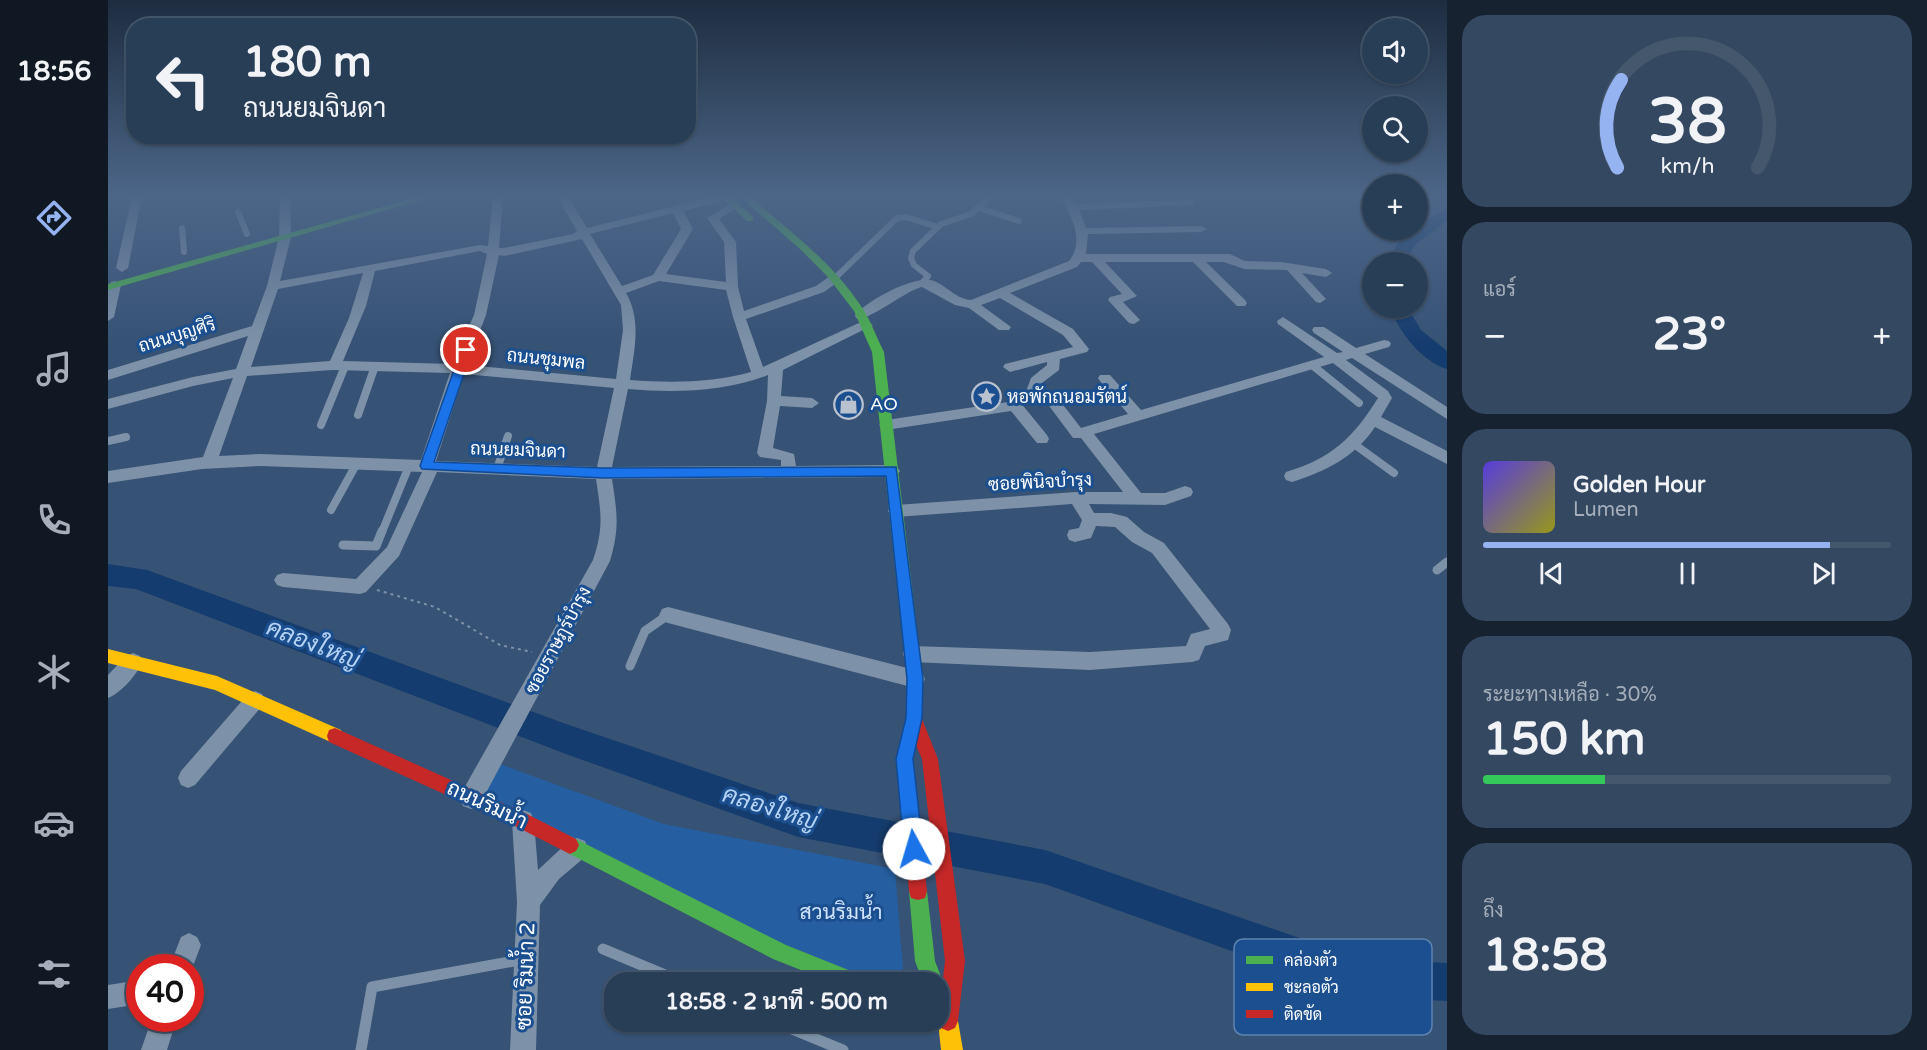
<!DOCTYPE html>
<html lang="th">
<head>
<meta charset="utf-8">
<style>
  body { margin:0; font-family:"Varela Round",Sarabun,sans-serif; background:#344961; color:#f1f3f6; height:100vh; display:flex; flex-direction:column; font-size:22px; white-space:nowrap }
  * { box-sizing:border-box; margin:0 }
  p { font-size:20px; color:#a5aeba }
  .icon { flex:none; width:33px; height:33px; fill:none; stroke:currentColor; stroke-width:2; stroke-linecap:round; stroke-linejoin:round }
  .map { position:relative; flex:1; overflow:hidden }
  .sheet { display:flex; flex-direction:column; gap:15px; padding:15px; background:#162230; width:480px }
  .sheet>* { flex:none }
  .banner { position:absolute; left:18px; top:18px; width:570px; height:126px; border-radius:24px; box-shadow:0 2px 4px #0004,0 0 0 2px #44576d; background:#283e57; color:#f1f3f6; overflow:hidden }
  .fabs { position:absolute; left:1254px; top:18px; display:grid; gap:12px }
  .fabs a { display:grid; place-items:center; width:66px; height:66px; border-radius:50%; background:#283e57; box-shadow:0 2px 4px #0004,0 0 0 2px #44576d; font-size:30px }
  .speed { position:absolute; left:18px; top:954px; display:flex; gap:12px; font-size:30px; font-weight:700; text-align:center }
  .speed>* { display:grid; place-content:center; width:78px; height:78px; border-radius:50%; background:#283e57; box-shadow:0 2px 4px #0004,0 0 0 2px #44576d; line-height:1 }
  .speed .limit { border:9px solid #d22; background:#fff; color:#111 }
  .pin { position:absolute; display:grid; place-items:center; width:51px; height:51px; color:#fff; margin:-26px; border:3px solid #fff; border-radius:50%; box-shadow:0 2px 6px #0007 }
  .me { position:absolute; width:66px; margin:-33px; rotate:354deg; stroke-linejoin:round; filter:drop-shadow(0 0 4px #0008) }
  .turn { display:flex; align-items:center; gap:21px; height:126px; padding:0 18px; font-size:27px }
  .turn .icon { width:78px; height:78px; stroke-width:2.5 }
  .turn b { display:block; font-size:42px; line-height:51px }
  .big { font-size:45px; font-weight:700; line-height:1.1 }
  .sheet .widget { flex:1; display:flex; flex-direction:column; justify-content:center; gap:9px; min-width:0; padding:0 21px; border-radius:24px; background:#344961 }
  .sheet .dial { align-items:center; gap:0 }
  .dial svg { height:156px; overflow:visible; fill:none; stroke:#44576d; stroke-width:7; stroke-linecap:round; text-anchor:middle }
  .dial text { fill:#f1f3f6; stroke:none }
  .song { display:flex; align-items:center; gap:18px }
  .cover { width:72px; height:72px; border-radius:9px; background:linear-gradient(135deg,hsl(250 70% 55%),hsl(60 70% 35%)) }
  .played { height:6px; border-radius:3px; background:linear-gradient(90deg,#95b2f1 85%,#44576d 85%) }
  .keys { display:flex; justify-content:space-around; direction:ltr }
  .heat { display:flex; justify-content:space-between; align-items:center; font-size:33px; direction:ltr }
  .charge { height:9px; border-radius:4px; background:linear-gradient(90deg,#34c759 30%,#44576d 0) }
  .trip { position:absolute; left:496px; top:972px; width:345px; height:60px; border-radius:24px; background:#283e57; box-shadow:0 2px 4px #0004,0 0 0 2px #44576d; font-weight:700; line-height:60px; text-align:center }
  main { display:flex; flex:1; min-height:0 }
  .tab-bar { display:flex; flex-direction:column; width:108px; justify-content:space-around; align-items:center; background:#101923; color:#a5aeba }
  .tab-bar .icon { width:42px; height:42px }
  .tab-bar .active { color:#95b2f1 }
  .tab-bar b { font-size:27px; color:#f1f3f6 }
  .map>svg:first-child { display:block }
</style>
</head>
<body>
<main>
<nav class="tab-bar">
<b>18:56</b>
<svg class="icon active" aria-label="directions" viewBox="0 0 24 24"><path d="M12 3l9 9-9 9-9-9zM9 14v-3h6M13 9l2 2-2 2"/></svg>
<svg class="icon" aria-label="music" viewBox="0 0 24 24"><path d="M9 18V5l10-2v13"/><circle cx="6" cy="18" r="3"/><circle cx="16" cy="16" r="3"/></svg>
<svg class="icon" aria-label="phone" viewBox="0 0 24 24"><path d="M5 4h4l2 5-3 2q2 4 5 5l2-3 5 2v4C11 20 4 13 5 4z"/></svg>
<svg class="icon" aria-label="climate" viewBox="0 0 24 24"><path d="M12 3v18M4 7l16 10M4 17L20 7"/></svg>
<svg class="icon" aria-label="car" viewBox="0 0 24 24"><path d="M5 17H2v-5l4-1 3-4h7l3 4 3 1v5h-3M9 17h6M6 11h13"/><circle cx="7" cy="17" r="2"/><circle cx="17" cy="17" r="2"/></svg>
<svg class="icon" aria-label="filters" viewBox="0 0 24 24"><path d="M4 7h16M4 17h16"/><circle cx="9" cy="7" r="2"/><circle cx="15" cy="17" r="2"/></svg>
</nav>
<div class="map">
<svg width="1339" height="1050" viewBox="0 0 1339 1050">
  <rect width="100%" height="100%" fill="#365274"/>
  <path fill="#265fa1" d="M392,764L556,824L787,869L796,982H768L664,939L372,795Z"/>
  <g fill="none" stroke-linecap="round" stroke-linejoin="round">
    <path fill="#153c6e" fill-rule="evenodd" d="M1339,209V221L1308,244L1297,262H1279L1290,243L1303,230H1310V224Z
      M1282,308H1300L1313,330L1339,351V369C1314,362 1290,330 1282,308Z
      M0,564L39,570L458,724L690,803L937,850L1252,959L1339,963V1001L1252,997L937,884L690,837L458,754L28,589L0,586Z"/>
    <path stroke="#7d92a8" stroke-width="2" stroke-dasharray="3 4" stroke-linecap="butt" d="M269,590L327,607L392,645L424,652"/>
    <path stroke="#7d92a8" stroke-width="6" d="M871,208L911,221
      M130,212L139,234
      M74,228L76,252
      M726,279L789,218L798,217L830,227
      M814,283L820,276L806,265L803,258L805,251L833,224L863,214L882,196"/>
    <path stroke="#7d92a8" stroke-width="8" d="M1204,365L1251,403
      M250,415L267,366
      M213,425L237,366
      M0,441L18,437
      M1246,444L1286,473
      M389,469L400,436
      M223,510L249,463
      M274,532L301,466"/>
    <path stroke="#7d92a8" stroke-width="9" d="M235,545L268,546L274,531
      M1329,570L1339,562
      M522,666L537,631L560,615"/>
    <path stroke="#7d92a8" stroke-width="11" d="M495,949L574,982
      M667,1022L735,1050
      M253,1050L264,987L417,959"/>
    <path fill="#7d92a8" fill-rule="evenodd" d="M24,196H34L20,268L14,272L8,268Z
      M172,196H182L183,237L172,281L372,245L380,246L385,196H395L391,248H396L465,234L469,231L449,196H460L479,228L607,196H622L621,199L575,211L585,229L558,274L618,282L616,242L599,218L626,202L630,203V207L611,219L628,242L630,287L636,311L708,286L722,276H730V282L716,292L638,319L655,367L753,322L758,321L765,325L675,370L673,396L704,398L711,403L704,408L672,406L665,448L686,454L688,466L784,465L789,467L792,471L789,475L784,477L504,479C509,513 512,527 502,561L371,806L363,809L355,806L352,798L355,790L485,560C496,527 493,513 488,479L329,472L291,556L258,592L252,594L175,587L169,585L166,580L169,575L175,573L248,579L279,547L314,472L153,466L94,469L0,483V471L95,457L125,378L85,386L0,409V399L85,377L128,369L140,336L0,380V370L144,326L159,286L171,237ZM565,213L573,229L545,275L514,286L482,234ZM474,239L513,305L515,330L508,379L359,365L378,315L391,255L396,256ZM372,251L379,254L366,315L345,364L235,361L258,306L267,271ZM255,273L241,318L222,361L143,367L170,289ZM551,281L618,290L625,317L643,372C604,383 562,383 522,380C526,351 534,320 518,293ZM224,370L342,373L313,460L153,454L111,456L139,376ZM356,374L506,388L489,467L328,461ZM660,375L659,401L649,453L652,457L673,460V466L504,467L520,389C567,393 616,392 660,375Z
      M951,196H962L967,204L1082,200L1086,201V205L971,210L978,228L1093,226L1099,229L1093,232L980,234L978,254H1122L1137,261L1173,262L1218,269L1224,273L1218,277L1194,273L1218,299L1212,303L1208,302L1179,270L1136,269L1116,262H1098L1137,300L1139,303L1137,306H1129L1085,262H997L1029,296L1015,302L1032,320L1026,324L1021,323L1000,300L1002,297L1014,294L984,262H973L969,267L902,293L965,329L981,349L979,352L952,359L951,370L934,383V387L949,397L973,428L1020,414L992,381L990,378L992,375H1002L1033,410L1216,357L1170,324L1169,321L1175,317L1229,353L1235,352L1206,333L1204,330L1206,327H1216L1248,348L1276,340L1281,341L1283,344L1281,347L1257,354L1339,407V419L1244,358L1238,360L1280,391L1284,398L1273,417L1339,451V464L1267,427C1247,457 1218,471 1184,482L1178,480L1176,476L1178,472C1224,458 1245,438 1270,398L1225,363L986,434L1033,493H1057L1077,486L1083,488L1085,492L1083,496L1057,505L981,504L986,513H1003L1019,517L1036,532L1056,543L1120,624L1123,630L1120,640L1097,646L1091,660L1084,662L982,670L804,662L797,660L795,654L797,648L804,646L982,652L1078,646L1083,634L1102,629L1044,553L1024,542L1007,527L988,526L983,538L967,542L961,540L959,535L961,530L971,528L974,520L964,504L788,517L782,515L780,511L782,507L788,505L968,492H1015L973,438H965L939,403L919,389L923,378L939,365V362L902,372L895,367L897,364L965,347L955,335L892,298L873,305L903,327L901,330H891L861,308L847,305L814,287C796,291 763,321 748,318L747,315C759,301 807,274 826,281C839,286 848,299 863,300L961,261C977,241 964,216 951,196Z
      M7,281L13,285L6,317L0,321V289L3,282Z
      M907,401L912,402L939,435L941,439L939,443H929L903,411L778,430L771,425L778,420Z
      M560,607L807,670L814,673L817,679L814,685L807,688L560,623L554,621L551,615L554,609Z
      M25,653L32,656L34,662C29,675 13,693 0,698V675L18,656Z
      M147,691L154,694L157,700L154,706L87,785L80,788L73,785L70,778L73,771L140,694Z
      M415,810L423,813L426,821L430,870L461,841L469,838L477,841L480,849L477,857L451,879L432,905L428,1050H402L409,902L404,821L407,813Z
      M81,933L89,937L93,945L82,974V968H61L73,937Z
      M32,980V1004L0,1009V985Z
      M44,1018H69L59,1050H33Z"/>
    <path fill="#4caf50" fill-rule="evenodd" d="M313,196H328L0,290V284Z
      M612,196H622L645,217V221H639Z
      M631,196H641C681,230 724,262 753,306C763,320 768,337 776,352L815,679V696L813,701L807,703L801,701L799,696V679L764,352L746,311L720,277L692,249Z
      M462,836L678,945L753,975L756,982H723L665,959L456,851L453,845L456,839Z
      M810,882L817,884L819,891L827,961L835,982L831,990V982H815L807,961L801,891L803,884Z"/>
    <path fill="#ffc107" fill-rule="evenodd" d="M0,649L109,676L233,730L235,736L233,742L227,744L107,690L0,663Z
      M835,998L842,1001L850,1021L855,1050H833L830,1022L831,999Z"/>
    <path fill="#c62828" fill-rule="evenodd" d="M807,689L813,691L815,696L814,719L830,759L857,961L850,1021L847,1028L840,1031L833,1028L830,1022L837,961L814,759L808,745L804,759L819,891L817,898L810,900L803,898L801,891L788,759L798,719L801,691Z
      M227,728L421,815L468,839L471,845L468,851L462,854L456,851L409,827L221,742L219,736L221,730Z"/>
  </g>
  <linearGradient id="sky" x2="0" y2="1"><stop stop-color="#1e2d40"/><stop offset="0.57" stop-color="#4c6688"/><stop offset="1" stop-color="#4c6688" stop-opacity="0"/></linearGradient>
  <rect width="1339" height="343" fill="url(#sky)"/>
  <path fill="#1a73e8" stroke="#114b97" stroke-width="1.5" d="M358,347L364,350L326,462L495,468L788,467L815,679L814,718L805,759L815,849L812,855L806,858L799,855L796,849L788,759L798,718L799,679L778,476L495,478L314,469L312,466L353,350Z"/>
  <defs>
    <symbol id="sight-ring" viewBox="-11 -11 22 22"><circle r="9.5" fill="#1b4f8f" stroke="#b9c2ce" stroke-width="1.5"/><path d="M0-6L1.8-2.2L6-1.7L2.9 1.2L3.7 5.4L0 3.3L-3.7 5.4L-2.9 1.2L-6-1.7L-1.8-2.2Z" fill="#b9c2ce"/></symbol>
    <symbol id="shop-ring" viewBox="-11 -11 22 22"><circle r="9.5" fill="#1b4f8f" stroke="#b9c2ce" stroke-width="1.5"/><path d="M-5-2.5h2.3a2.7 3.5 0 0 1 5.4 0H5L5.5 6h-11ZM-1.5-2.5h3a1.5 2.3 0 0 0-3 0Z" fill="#b9c2ce"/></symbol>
  </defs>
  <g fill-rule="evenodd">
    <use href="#sight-ring" x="862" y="380" width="33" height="33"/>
    <use href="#shop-ring" x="724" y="388" width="33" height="33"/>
  </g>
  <g text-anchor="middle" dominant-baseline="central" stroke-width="6" stroke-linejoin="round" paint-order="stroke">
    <g font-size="18" fill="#fff" stroke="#1b4f8f">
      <text transform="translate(69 335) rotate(-17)">ถนนบุญศิริ</text>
      <text transform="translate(438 359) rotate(6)">ถนนชุมพล</text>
      <text transform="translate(410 450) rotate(2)">ถนนยมจินดา</text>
      <text transform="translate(932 482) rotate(-3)">ซอยพินิจบำรุง</text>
      <text transform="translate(450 640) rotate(-62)">ซอยราษฎร์บำรุง</text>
    </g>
    <g font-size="18" fill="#fff" stroke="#1b4f8f" text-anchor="start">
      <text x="899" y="397">หอพักถนอมรัตน์</text>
      <text x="762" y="404">AO</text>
    </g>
    <g font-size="21" fill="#fff" stroke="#1b4f8f">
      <text transform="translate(379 805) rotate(25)">ถนนริมน้ำ</text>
      <text transform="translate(418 976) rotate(-88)">ซอย ริมน้ำ 2</text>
    </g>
    <g font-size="21" fill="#cfe3fa" stroke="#1b4f8f">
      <text x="733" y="912">สวนริมน้ำ</text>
    </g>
    <g font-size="24" font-style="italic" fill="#b5d3f5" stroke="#1b4f8f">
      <text transform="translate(205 644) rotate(21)">คลองใหญ่</text>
      <text transform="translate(662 808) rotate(17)">คลองใหญ่</text>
    </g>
  </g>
  <rect x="1126" y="939" width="198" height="96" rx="9" fill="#1b4f8f" stroke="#5f84b1" stroke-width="1.5"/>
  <rect x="1138" y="956" width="27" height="8" fill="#4caf50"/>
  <rect x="1138" y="983" width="27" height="8" fill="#ffc107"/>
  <rect x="1138" y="1010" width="27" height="8" fill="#c62828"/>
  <g font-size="16" fill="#fff">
    <text x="1176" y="966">คล่องตัว</text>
    <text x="1176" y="993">ชะลอตัว</text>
    <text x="1176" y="1020">ติดขัด</text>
  </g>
</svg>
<div class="fabs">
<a><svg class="icon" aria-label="sound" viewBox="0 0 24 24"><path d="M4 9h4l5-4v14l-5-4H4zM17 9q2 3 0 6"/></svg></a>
<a><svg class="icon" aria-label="search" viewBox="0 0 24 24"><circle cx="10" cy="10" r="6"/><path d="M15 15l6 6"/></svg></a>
<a>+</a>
<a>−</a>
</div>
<div class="speed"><div class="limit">40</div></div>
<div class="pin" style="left:358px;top:350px;background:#d93025"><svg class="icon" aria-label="arrive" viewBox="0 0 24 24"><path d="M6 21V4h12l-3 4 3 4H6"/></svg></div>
<svg class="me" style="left:806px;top:849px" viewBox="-20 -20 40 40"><circle r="19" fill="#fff"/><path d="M0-13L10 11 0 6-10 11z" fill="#1a73e8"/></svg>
<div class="trip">18:58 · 2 นาที · 500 m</div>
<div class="banner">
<div class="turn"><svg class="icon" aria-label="left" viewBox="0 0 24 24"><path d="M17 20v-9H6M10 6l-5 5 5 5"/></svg><div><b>180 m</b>ถนนยมจินดา</div></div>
</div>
</div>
<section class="sheet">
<div class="widget dial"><svg viewBox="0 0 100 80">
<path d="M14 69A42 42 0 1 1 86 69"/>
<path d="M14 69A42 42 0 0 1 16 24" stroke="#95b2f1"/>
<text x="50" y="56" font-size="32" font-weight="700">38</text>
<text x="50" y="72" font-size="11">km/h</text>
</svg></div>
<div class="widget"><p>แอร์</p>
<div class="heat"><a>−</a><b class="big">23°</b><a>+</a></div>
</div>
<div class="widget">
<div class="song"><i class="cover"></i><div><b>Golden Hour</b><p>Lumen</p></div></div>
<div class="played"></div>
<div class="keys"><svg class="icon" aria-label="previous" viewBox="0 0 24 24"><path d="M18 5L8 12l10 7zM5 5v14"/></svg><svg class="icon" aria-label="pause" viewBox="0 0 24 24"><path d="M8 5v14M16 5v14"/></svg><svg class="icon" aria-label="next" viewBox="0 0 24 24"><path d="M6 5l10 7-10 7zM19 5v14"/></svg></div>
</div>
<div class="widget"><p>ระยะทางเหลือ · 30%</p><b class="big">150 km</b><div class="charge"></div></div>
<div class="widget"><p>ถึง</p><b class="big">18:58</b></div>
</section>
</main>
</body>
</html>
